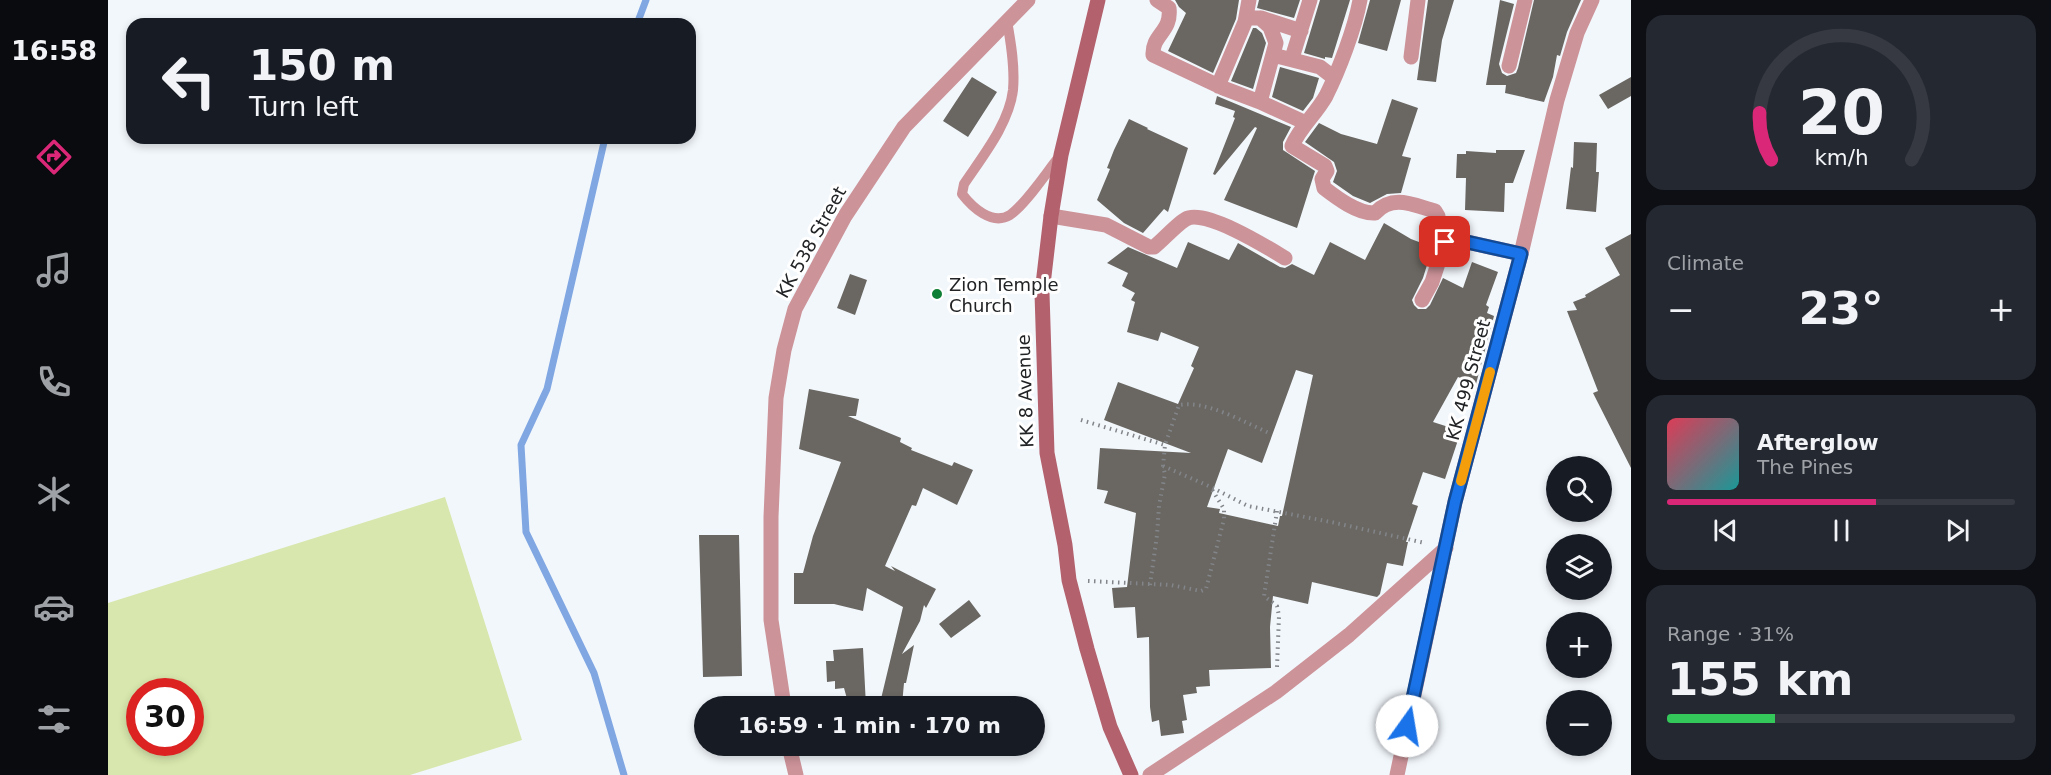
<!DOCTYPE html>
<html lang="en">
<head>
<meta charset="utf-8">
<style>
  body { margin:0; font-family:"DejaVu Sans",sans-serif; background:#242831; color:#f1f3f6; height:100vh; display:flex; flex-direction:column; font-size:22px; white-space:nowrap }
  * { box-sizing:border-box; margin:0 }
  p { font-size:20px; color:#9ea1a6 }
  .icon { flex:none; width:33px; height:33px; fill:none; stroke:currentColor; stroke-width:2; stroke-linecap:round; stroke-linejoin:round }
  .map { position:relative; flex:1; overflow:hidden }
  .panel { display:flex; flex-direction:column; gap:15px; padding:15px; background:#0d0f14; width:420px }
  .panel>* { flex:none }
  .banner { position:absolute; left:18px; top:18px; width:570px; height:126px; border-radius:18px; box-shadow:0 3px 9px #0003; background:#171b24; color:#f1f3f6; overflow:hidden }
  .tools { position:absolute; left:1438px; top:456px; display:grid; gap:12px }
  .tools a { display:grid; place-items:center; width:66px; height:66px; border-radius:50%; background:#171b24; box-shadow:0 3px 9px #0003; font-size:30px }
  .speed { position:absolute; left:18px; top:678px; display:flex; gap:12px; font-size:30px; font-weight:700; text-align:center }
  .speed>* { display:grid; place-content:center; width:78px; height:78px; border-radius:50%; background:#171b24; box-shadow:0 3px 9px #0003; line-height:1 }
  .speed .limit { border:9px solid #d22; background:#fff; color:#111 }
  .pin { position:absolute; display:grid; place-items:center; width:51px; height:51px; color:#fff; margin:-26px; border-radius:12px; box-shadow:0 3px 9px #0006 }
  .me { position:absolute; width:66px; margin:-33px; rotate:13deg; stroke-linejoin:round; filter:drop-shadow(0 0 4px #0008) }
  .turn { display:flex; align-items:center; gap:21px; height:126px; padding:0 24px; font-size:27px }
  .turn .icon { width:78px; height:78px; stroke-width:2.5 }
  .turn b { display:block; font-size:42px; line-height:51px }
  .big { font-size:45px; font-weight:700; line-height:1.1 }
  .panel .tile { flex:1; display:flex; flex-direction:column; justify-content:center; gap:9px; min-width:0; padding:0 21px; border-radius:18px; background:#242831 }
  .panel .dial { align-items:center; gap:0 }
  .dial svg { height:156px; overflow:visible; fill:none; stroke:#363941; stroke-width:7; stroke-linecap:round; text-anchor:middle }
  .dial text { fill:#f1f3f6; stroke:none }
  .song { display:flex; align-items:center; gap:18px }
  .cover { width:72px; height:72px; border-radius:9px; background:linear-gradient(135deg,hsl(350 70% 55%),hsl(180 70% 35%)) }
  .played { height:6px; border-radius:3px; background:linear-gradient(90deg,#db2777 60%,#363941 60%) }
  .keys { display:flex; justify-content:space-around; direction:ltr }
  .heat { display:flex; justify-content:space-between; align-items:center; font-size:33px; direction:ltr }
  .charge { height:9px; border-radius:4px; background:linear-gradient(90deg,#34c759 31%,#363941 0) }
  .trip { position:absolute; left:586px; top:696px; width:351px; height:60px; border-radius:30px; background:#171b24; box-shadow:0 3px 9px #0003; font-weight:700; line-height:60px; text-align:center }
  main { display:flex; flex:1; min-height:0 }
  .tab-bar { display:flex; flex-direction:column; width:108px; justify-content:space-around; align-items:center; background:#090b0e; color:#9ea1a6 }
  .tab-bar .icon { width:42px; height:42px }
  .tab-bar .on { color:#db2777 }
  .tab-bar b { font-size:27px; color:#f1f3f6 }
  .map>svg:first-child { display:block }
</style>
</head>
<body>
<main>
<nav class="tab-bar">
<b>16:58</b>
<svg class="icon on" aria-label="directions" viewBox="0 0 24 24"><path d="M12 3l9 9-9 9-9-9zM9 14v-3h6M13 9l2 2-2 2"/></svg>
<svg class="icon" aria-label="music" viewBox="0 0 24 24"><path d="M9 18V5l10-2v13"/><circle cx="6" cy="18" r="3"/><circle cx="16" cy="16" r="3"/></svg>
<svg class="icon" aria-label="phone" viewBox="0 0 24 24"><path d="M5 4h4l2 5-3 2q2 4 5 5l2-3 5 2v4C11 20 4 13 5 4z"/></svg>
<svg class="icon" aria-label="climate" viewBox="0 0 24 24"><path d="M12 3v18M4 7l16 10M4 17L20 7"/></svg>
<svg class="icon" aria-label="car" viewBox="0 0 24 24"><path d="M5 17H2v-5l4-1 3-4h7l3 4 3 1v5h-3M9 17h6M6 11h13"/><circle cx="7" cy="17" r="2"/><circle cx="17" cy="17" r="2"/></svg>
<svg class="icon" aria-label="filters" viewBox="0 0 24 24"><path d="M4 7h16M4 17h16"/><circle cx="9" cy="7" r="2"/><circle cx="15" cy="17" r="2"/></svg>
</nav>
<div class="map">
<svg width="1523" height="775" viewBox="0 0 1523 775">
  <rect width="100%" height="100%" fill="#f2f7fc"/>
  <path fill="#d8e7ad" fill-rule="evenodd" d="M337,497L414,740L302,775H0V603ZM32,692H82V742H32Z"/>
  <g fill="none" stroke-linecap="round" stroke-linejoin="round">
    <path stroke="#80a7e2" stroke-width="7" d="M529,24L538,0
      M497,138L439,389L413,445L418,532L486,673L516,775"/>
  </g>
  <path fill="#6a6762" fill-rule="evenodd" d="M1067,0H1131L1128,19L1105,73L1060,51L1078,13L1071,7Z
    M1151,0H1192L1186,18L1149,8Z
    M1212,0H1242L1224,58L1217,57V59L1196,53Z
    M1262,0H1293L1279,51L1250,43Z
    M1320,0H1346L1334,40L1328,82L1309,80Z
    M1392,0L1406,4L1391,64L1394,73L1399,76L1408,73L1410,68L1426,0H1473L1459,32L1452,56L1449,55L1445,77L1436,102L1397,93L1398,85H1378Z
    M1145,28H1148L1154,33L1158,43L1145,89L1123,81Z
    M1172,67L1211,78L1205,98L1195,111L1164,97Z
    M864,77L889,92L860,137L835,121Z
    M1523,77V96L1500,109L1491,95Z
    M1109,96L1183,127L1175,142V150L1207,171L1189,228L1116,200L1149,128L1147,127L1107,175L1105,174L1127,118L1125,117L1127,111L1107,104Z
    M1284,99L1310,108L1294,156L1303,158L1293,193L1279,194L1262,203L1245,196L1225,182L1229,171L1226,162L1197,142L1211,123L1233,134L1269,144Z
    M1021,119L1040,128L1039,129L1080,148L1060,212L1056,209L1035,233L1016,223L989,200L1002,169L999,168L1006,150Z
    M1466,142L1489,143L1488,172H1491L1488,212L1458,209L1463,167L1465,168Z
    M1388,150H1417L1405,183H1397L1396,212L1357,210L1358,178H1348L1349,154H1358V151L1388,153Z
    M1276,223L1303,239L1319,245L1324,249L1315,278L1304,300L1306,305L1310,309H1318L1322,305L1335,278L1355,288L1364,262L1390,272L1378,305L1381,307L1379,313L1386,316L1368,384L1350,377L1325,422L1353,431L1337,479L1315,472L1304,504L1310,506L1298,542H1300L1295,566L1279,563L1272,594L1269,597L1204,582L1200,604L1165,596L1162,627L1163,668L1101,670L1102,686L1088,687L1089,693L1075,695L1079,720L1074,721L1076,733L1053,736L1051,720L1044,722L1042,707L1041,637L1029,638L1027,607L1006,608L1004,588L1019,587L1028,513L996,503L1000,491L989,489L992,448L1083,453L996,420L1010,382L1070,404L1086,368L1083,366L1091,347L1053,332L1050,341L1019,332L1027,302L1023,300L1027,293L1014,286L1020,273L999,263L1020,247L1069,268L1080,242L1121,260L1130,243L1172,267L1177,268L1184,264L1206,275L1222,242L1257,260ZM1188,370L1205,375L1174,516H1172L1170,526L1111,513L1112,509L1099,507L1120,449L1154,463Z
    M1523,234V468L1485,393L1490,391L1459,311L1469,310L1465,302L1478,297L1477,295L1512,275L1497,248Z
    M742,274L759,280L747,315L729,308Z
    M701,389L751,399L748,416H740L793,438L792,442L804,448L803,450L844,466L846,462L865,470L849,505L815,488L808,506L804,505L777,566L787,571L783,566L828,589L818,608L816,605L812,621L794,654L806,645L798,683H796L794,705L772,703L795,607L759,588L755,611L726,604H686V573H695L705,536L733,462L691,449Z
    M591,535H631L634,676L595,677Z
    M861,600L873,616L843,638L831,624Z
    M755,648L758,706H741L736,688L727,689V681L719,682L718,661H726L725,650Z"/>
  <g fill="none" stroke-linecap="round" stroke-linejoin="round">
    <path stroke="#828589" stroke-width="4" stroke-dasharray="1.5 4.5" stroke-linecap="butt" d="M973,420L1057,445
      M1055,466L1103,487L1140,506L1223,522L1317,543
      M1169,511L1156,596L1169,606L1171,616L1169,667
      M980,581L1063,585L1093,591L1098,589L1116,519V509L1103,488
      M1042,585L1049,535L1051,506L1057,474L1055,466L1057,445L1071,405C1098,400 1136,422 1161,433"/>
    <path stroke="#cc9399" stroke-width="10" d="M899,21C903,43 907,67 905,90C901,124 874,157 856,184L854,194C864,207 884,226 902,215C918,204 938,173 951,157"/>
    <path stroke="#cc9399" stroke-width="15" d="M1049,0L1061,8C1064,32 1044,34 1045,55L1115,88L1152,102L1198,123
      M1252,0C1247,28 1231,70 1218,96C1208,114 1192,127 1184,146L1217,166L1219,171L1214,179L1216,188C1229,198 1250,214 1267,213C1285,194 1305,205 1327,211L1330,216L1328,240L1332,242L1350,240L1413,254
      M1138,18H1152L1162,27L1168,43L1152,102
      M1153,18L1193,31
      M1165,55L1212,67L1225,77
      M1303,57L1310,0
      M1184,58L1202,0
      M1401,66L1417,0
      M1110,86L1137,22L1141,0
      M943,216L998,225L1041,247H1046C1055,240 1070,223 1078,219C1096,208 1159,247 1177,258
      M1314,300L1324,282L1337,242
      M676,706L663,620V517L668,398L676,350L687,309L737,216L796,127L920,0
      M681,746L688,775
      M1042,775L1168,692L1241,635L1338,548
      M1289,775L1347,502L1413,254L1449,100L1469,33L1484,0"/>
    <path stroke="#b3616d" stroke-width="15" d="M990,0L953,155L943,216L934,293L939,453L957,545L961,580L979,649L1002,727L1023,775"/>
  </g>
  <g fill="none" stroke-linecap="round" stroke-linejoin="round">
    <defs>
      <path id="route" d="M1299,726L1347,502L1413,254L1350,240L1337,242"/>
    </defs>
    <use href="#route" stroke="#114b97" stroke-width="15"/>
    <use href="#route" stroke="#1a73e8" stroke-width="10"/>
    <path stroke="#f59e0b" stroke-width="10" d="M1353,481L1382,372"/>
  </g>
  <circle fill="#107f36" stroke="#fff" stroke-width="2" cx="829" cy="294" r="6"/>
  <g text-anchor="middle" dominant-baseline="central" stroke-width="6" stroke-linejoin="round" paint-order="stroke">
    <g font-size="18" fill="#212325" stroke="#fff">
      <text transform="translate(703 242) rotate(-61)">KK 538 Street</text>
      <text transform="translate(1360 380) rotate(-75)">KK 499 Street</text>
      <text transform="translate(917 391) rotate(-92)">KK 8 Avenue</text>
    </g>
    <g font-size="18" fill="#212325" stroke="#fff" text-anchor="start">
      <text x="841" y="284">Zion Temple<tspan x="841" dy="21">Church</tspan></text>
    </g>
  </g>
</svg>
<div class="tools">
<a><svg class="icon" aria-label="search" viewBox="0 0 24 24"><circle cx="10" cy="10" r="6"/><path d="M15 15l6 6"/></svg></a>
<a><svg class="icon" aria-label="layers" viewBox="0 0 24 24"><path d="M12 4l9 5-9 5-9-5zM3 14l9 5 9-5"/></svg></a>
<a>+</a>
<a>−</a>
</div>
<div class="speed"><div class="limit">30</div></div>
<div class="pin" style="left:1337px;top:242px;background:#d93025"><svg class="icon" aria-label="arrive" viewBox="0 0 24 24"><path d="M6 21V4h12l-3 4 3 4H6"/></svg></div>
<svg class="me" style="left:1299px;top:726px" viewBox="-20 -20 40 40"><circle r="19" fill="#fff"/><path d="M0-13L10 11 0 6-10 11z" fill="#1a73e8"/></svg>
<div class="trip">16:59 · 1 min · 170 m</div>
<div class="banner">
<div class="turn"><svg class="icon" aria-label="left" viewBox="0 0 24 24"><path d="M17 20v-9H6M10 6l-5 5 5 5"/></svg><div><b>150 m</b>Turn left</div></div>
</div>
</div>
<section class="panel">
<div class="tile dial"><svg viewBox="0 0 100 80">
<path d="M14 69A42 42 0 1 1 86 69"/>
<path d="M14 69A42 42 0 0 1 8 45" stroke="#db2777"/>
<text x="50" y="56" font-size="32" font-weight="700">20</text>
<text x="50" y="72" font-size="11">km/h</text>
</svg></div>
<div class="tile"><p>Climate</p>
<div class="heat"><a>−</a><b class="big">23°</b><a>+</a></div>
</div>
<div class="tile">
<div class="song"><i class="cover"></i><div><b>Afterglow</b><p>The Pines</p></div></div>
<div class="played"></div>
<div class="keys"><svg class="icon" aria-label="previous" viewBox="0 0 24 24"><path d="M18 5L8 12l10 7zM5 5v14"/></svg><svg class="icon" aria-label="pause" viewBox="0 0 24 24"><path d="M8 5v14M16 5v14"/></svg><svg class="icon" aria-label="next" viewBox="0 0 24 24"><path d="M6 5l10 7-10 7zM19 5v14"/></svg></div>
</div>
<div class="tile"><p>Range · 31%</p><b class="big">155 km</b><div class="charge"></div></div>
</section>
</main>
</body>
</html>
